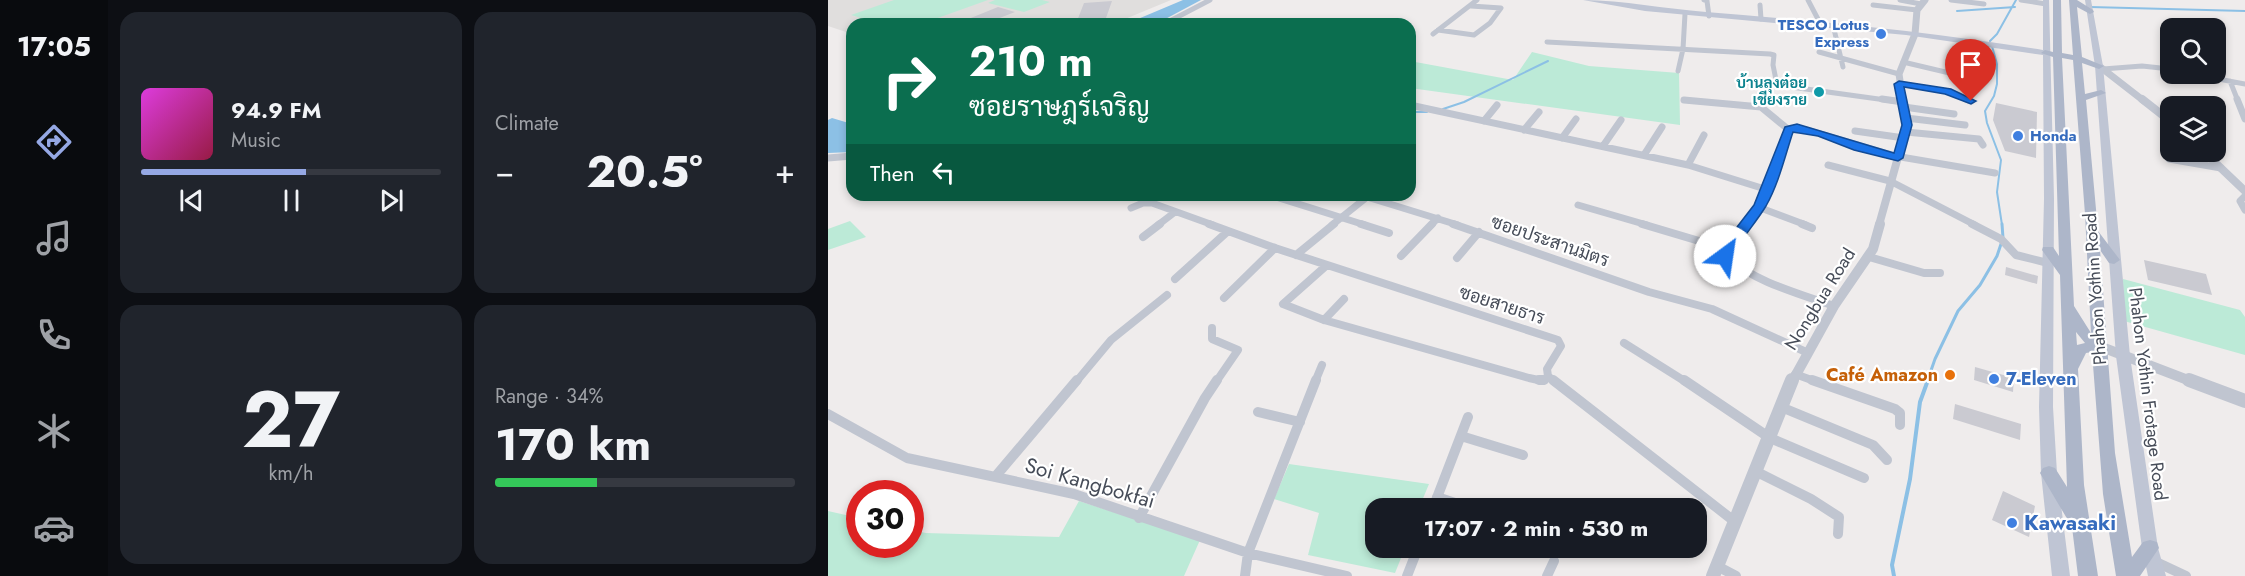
<!DOCTYPE html>
<html lang="en">
<head>
<meta charset="utf-8">
<style>
  body { margin:0; font-family:Jost,Sarabun,sans-serif; background:#20242c; color:#f1f3f6; height:100vh; display:flex; flex-direction:column; font-size:22px; white-space:nowrap }
  * { box-sizing:border-box; margin:0 }
  p { font-size:20px; color:#9ea1a6 }
  .icon { flex:none; width:33px; height:33px; fill:none; stroke:currentColor; stroke-width:2; stroke-linecap:round; stroke-linejoin:round }
  .map { position:relative; flex:1; overflow:hidden }
  .drawer { display:flex; flex-direction:column; gap:12px; padding:12px; background:#0d0f14; width:720px }
  .drawer>* { flex:none }
  .hud { position:absolute; left:18px; top:18px; width:570px; height:183px; border-radius:18px; box-shadow:0 3px 9px #0003; background:#0b6e4f; color:#fff; overflow:hidden }
  .tools { position:absolute; left:1332px; top:18px; display:grid; gap:12px }
  .tools a { display:grid; place-items:center; width:66px; height:66px; border-radius:12px; background:#171b24; box-shadow:0 3px 9px #0003; font-size:30px }
  .speed { position:absolute; left:18px; top:480px; display:flex; gap:12px; font-size:30px; font-weight:700; text-align:center }
  .speed>* { display:grid; place-content:center; width:78px; height:78px; border-radius:50%; background:#171b24; box-shadow:0 3px 9px #0003; line-height:1 }
  .speed .limit { border:9px solid #d22; background:#fff; color:#111 }
  .pin { position:absolute; display:grid; place-items:center; width:51px; height:51px; color:#fff; margin:-62px -26px; border-radius:50% 50% 50% 0; rotate:-45deg; box-shadow:0 0 6px #0007 }
  .pin .icon { rotate:45deg }
  .me { position:absolute; width:66px; margin:-33px; rotate:31deg; stroke-linejoin:round; filter:drop-shadow(0 0 4px #0008) }
  .turn { display:flex; align-items:center; gap:21px; height:126px; padding:0 24px; font-size:27px }
  .turn .icon { width:78px; height:78px; stroke-width:2.5 }
  .turn b { display:block; font-size:42px; line-height:51px }
  .then { display:flex; align-items:center; height:57px; padding:0 24px; background:#0003; gap:12px; font-size:22px }
  .big { font-size:45px; font-weight:700; line-height:1.1 }
  .drawer .widget { flex:1; display:flex; flex-direction:column; justify-content:center; gap:9px; min-width:0; padding:0 21px; border-radius:18px; background:#20242c }
  .drawer .dial { align-items:center; gap:0 }
  .dial b { font-size:78px; line-height:1 }
  .song { display:flex; align-items:center; gap:18px }
  .cover { width:72px; height:72px; border-radius:9px; background:linear-gradient(135deg,hsl(300 70% 55%),hsl(340 70% 35%)) }
  .played { height:6px; border-radius:3px; background:linear-gradient(90deg,#95a8e4 55%,#363941 55%) }
  .keys { display:flex; justify-content:space-around; direction:ltr }
  .heat { display:flex; justify-content:space-between; align-items:center; font-size:33px; direction:ltr }
  .charge { height:9px; border-radius:4px; background:linear-gradient(90deg,#34c759 34%,#363941 0) }
  .drawer .tiles { flex:1; display:grid; gap:12px; grid-template-columns:repeat(2,1fr) }
  .trip { position:absolute; left:537px; top:498px; width:342px; height:60px; border-radius:18px; background:#171b24; box-shadow:0 3px 9px #0003; font-weight:700; line-height:60px; text-align:center }
  main { display:flex; flex:1; min-height:0 }
  .dock { display:flex; flex-direction:column; width:108px; justify-content:space-around; align-items:center; background:#090b0e; color:#9ea1a6 }
  .dock .icon { width:42px; height:42px }
  .dock .current { color:#95a8e4 }
  .dock b { font-size:27px; color:#f1f3f6 }
  .map>svg:first-child { display:block }
</style>
</head>
<body>
<main>
<nav class="dock">
<b>17:05</b>
<svg class="icon current" aria-label="directions" viewBox="0 0 24 24"><path d="M12 3l9 9-9 9-9-9zM9 14v-3h6M13 9l2 2-2 2"/></svg>
<svg class="icon" aria-label="music" viewBox="0 0 24 24"><path d="M9 18V5l10-2v13"/><circle cx="6" cy="18" r="3"/><circle cx="16" cy="16" r="3"/></svg>
<svg class="icon" aria-label="phone" viewBox="0 0 24 24"><path d="M5 4h4l2 5-3 2q2 4 5 5l2-3 5 2v4C11 20 4 13 5 4z"/></svg>
<svg class="icon" aria-label="climate" viewBox="0 0 24 24"><path d="M12 3v18M4 7l16 10M4 17L20 7"/></svg>
<svg class="icon" aria-label="car" viewBox="0 0 24 24"><path d="M5 17H2v-5l4-1 3-4h7l3 4 3 1v5h-3M9 17h6M6 11h13"/><circle cx="7" cy="17" r="2"/><circle cx="17" cy="17" r="2"/></svg>
</nav>
<section class="drawer">
<div class="tiles">
<div class="widget">
<div class="song"><i class="cover"></i><div><b>94.9 FM</b><p>Music</p></div></div>
<div class="played"></div>
<div class="keys"><svg class="icon" aria-label="previous" viewBox="0 0 24 24"><path d="M18 5L8 12l10 7zM5 5v14"/></svg><svg class="icon" aria-label="pause" viewBox="0 0 24 24"><path d="M8 5v14M16 5v14"/></svg><svg class="icon" aria-label="next" viewBox="0 0 24 24"><path d="M6 5l10 7-10 7zM19 5v14"/></svg></div>
</div>
<div class="widget"><p>Climate</p>
<div class="heat"><a>−</a><b class="big">20.5°</b><a>+</a></div>
</div>
<div class="widget dial"><b>27</b><p>km/h</p></div>
<div class="widget"><p>Range · 34%</p><b class="big">170 km</b><div class="charge"></div></div>
</div>
</section>
<div class="map">
<svg width="1417" height="576" viewBox="0 0 1417 576">
  <rect width="100%" height="100%" fill="#efecec"/>
  <path fill="#e0dedd" d="M0,0H343L285,24H24V34L0,26Z"/>
  <path fill="#bcead7" d="M66,0H160L93,24H54L23,15Z
    M167,0H214L222,2L196,12L160,3Z
    M704,52L761,66L851,73L852,125L582,88V61L685,80Z
    M22,221L38,237L0,250V229Z
    M1295,279L1412,310L1417,317V355L1296,321Z
    M461,464L601,484L591,508H548V548H577L567,573L480,555L491,513L446,499Z
    M251,501L372,540L356,576H0V511L31,518L32,544H82L83,530L98,533L231,537Z"/>
  <path fill="#8cc0e5" d="M355,0H373L328,24H298Z
    M4,118L24,124V152L0,153V120Z"/>
  <g fill="none" stroke-linecap="round" stroke-linejoin="round">
    <path stroke="#8cc0e5" stroke-width="2" d="M1262,7L1417,11
      M1129,11L1187,7
      M1162,41L1169,34L1188,0
      M1164,46L1169,64V84L1166,96L1157,111L1159,123L1173,160L1169,192L1174,225
      M615,109L636,102L720,61
      M582,112H599"/>
    <path stroke="#8cc0e5" stroke-width="3" d="M1174,224L1175,238
      M1099,382L1107,359L1130,311L1152,285L1169,256L1173,244"/>
    <path stroke="#8cc0e5" stroke-width="4" d="M1066,576L1064,565L1082,479L1092,402L1100,380"/>
  </g>
  <path fill="#cacad1" d="M284,1L278,18L249,21L256,3Z
    M170,7L187,12L156,24H128Z
    M1168,103L1209,112L1208,158L1177,151L1165,120Z
    M1316,260L1378,274L1384,295L1320,280Z
    M1178,267L1210,276L1209,284L1177,275Z
    M1147,367L1186,378L1185,392L1146,380Z
    M1127,404L1193,424L1192,440L1125,419Z
    M1175,491L1207,506L1201,537L1164,520Z"/>
  <g fill="none" stroke-linecap="round" stroke-linejoin="round">
    <path stroke="#c0c5d0" stroke-width="5" d="M876,0L879,1L881,16
      M980,0L992,23
      M1072,0L1093,4
      M1123,0L1156,4
      M1193,0L1218,4
      M932,5L933,19
      M1045,5L1089,10
      M336,24L382,0
      M1005,25L1015,67
      M610,30L646,35L662,23L673,8L643,6
      M605,34L649,0
      M719,42L942,54L946,55L945,65L949,85L1065,101
      M991,52L1071,74
      M1075,62L1130,75
      M1275,69L1314,66L1342,69
      M850,71L855,49L857,14
      M1364,74L1417,84
      M1402,81L1410,101
      M920,83L949,85
      M1071,83L1120,92L1142,101
      M856,100L863,101"/>
    <path stroke="#c0c5d0" stroke-width="7" d="M1054,99L1075,102
      M1138,99L1143,101
      M1409,99L1417,119
      M856,100L933,107L961,130
      M582,105L860,165L940,190
      M1076,107L1126,114
      M1078,118L1137,125
      M656,121L669,105
      M696,130L711,112
      M1027,131L1076,138
      M1078,132L1151,139L1155,145
      M734,138L748,119
      M775,146L793,120
      M816,155L834,127
      M0,158L24,156
      M1341,159L1393,168
      M860,165L876,135
      M1000,165L1062,181L1147,225
      M442,195L537,225
      M1417,196L1412,201L1417,210
      M750,205L819,225
      M930,207L978,225
      M303,208L315,203H324L385,225
      M330,225L347,212
      M504,225L539,197L630,225
      M603,225L610,218
      M917,225C939,197 949,164 961,130H979L1067,156L1167,173"/>
    <path stroke="#c0c5d0" stroke-width="8" d="M381,224L447,248L730,340L733,346L719,369L720,376L727,382
      M533,224L561,233
      M625,224L821,292L884,309L978,352
      M814,224L898,249
      M918,224L898,249L897,256C927,282 969,293 1006,306
      M974,224L984,228
      M1144,224L1173,239L1188,255L1220,263
      M315,237L332,224
      M468,255L506,224
      M573,256L604,224
      M1041,257L1096,273H1112
      M629,258L651,232
      M499,265L455,304L496,320L701,378L715,381L720,376
      M347,279L399,232
      M396,298L447,248
      M496,320L516,299
      M384,328V339L410,350L388,382
      M796,343L858,382
      M967,374L989,382
      M248,382L283,340L339,295
      M487,382L494,365"/>
    <path stroke="#c0c5d0" stroke-width="10" d="M711,380H716
      M725,380L906,521
      M856,380L942,438L1036,478
      M984,380L1067,409L1072,413V425
      M953,407L1045,445L1059,460
      M430,412L472,422
      M0,414L79,458L246,494L420,553L519,576
      M633,436L695,455
      M927,471L983,499L1011,517L1010,534
      M167,477L249,380
      M609,497L642,508
      M605,508L640,417
      M311,518L377,398L389,380
      M1326,561L1358,576
      M889,566L908,576
      M417,576L420,553L488,380
      M579,576L590,548
      M719,576L726,561"/>
    <path stroke="#c0c5d0" stroke-width="7" d="M1271,66L1316,101
      M1075,101L1071,74L1087,34L1089,10L1097,0"/>
    <path stroke="#c0c5d0" stroke-width="8" d="M1314,99L1342,121
      M1376,152L1417,191
      M1051,225L1079,125L1075,99"/>
    <path stroke="#c0c5d0" stroke-width="10" d="M1271,346L1365,382
      M964,382L1006,306L1045,249L1052,224"/>
    <path stroke="#c0c5d0" stroke-width="14" d="M1361,380L1417,401
      M885,576L964,380"/>
    <path fill="#bfc5d4" fill-rule="evenodd" d="M755,0C795,0 837,9 878,12C991,21 1103,32 1215,50V0H1221L1226,199L1225,407L1229,473L1242,576H1224L1213,473L1211,407L1216,199L1215,55L1078,35L817,11Z
      M1257,0H1263L1275,66L1302,356L1330,548L1338,576H1320L1314,548L1288,356L1267,66Z"/>
    <path fill="#adb6c9" fill-rule="evenodd" d="M1225,0H1233L1234,53L1245,55L1241,0H1249L1265,10L1266,12L1262,14L1249,7L1254,57L1276,66L1271,69L1254,63L1257,94L1273,90L1278,93L1258,100L1270,231L1292,260L1286,264L1281,263L1272,250L1287,453L1304,557L1315,542L1322,540L1329,542L1331,548L1312,576H1288L1275,494L1264,352L1258,353L1250,369L1256,485L1270,576H1250L1244,527L1212,473L1215,468L1221,466L1227,468L1239,487L1232,275L1214,250L1215,247H1225L1231,256L1225,57L1213,53L1217,50L1225,52ZM1234,58L1245,60L1257,214L1263,333L1246,306ZM1248,332L1257,343L1249,345Z"/>
  </g>
  <path fill="#1a73e8" stroke="#114b97" stroke-width="1.5" d="M1071,81L1123,89L1148,101L1143,104L1117,94L1076,87L1084,125L1075,158L1070,161L1026,150L990,136L965,132C957,156 951,183 938,206C927,224 912,240 902,259H892V249L926,205L957,127L969,124L1066,153L1074,125L1066,84Z"/>
  <g fill="#3f7fe0" stroke="#fff" stroke-width="2">
    <circle cx="1053" cy="34" r="6"/>
    <circle cx="1190" cy="136" r="6"/>
    <circle cx="1166" cy="379" r="6"/>
    <circle cx="1184" cy="523" r="6"/>
  </g>
  <circle fill="#0f9aa8" stroke="#fff" stroke-width="2" cx="991" cy="92" r="6"/>
  <circle fill="#e8710a" stroke="#fff" stroke-width="2" cx="1122" cy="375" r="6"/>
  <g text-anchor="middle" dominant-baseline="central" stroke-width="4.5" stroke-linejoin="round" paint-order="stroke">
    <g font-size="15" font-weight="bold" fill="#366cbe" stroke="#fff" text-anchor="end">
      <text x="1041" y="25">TESCO Lotus<tspan x="1041" dy="17">Express</tspan></text>
      <text x="1202" y="136" text-anchor="start">Honda</text>
    </g>
    <g font-size="15" font-weight="bold" fill="#0d838f" stroke="#fff" text-anchor="end">
      <text x="979" y="83">บ้านลุงต๋อย<tspan x="979" dy="17">เชียงราย</tspan></text>
    </g>
    <g font-size="18" fill="#464c58" stroke="#fff">
      <text transform="translate(722 241) rotate(19)">ซอยประสานมิตร</text>
      <text transform="translate(1267 289) rotate(-94)">Phahon Yothin Road</text>
      <text transform="translate(992 299) rotate(-58)">Nongbua Road</text>
      <text transform="translate(674 305) rotate(18)">ซอยสายธาร</text>
      <text transform="translate(1320 394) rotate(83)">Phahon Yothin Frotage Road</text>
    </g>
    <g font-size="18" font-weight="bold" fill="#c56008" stroke="#fff" text-anchor="end">
      <text x="1110" y="375">Café Amazon</text>
    </g>
    <g font-size="18" font-weight="bold" fill="#366cbe" stroke="#fff" text-anchor="start">
      <text x="1178" y="379">7-Eleven</text>
    </g>
    <g font-size="21" fill="#464c58" stroke="#fff">
      <text transform="translate(262 483) rotate(16)">Soi Kangbokfai</text>
    </g>
    <g font-size="21" font-weight="bold" fill="#366cbe" stroke="#fff" text-anchor="start">
      <text x="1196" y="523">Kawasaki</text>
    </g>
  </g>
</svg>
<div class="tools">
<a><svg class="icon" aria-label="search" viewBox="0 0 24 24"><circle cx="10" cy="10" r="6"/><path d="M15 15l6 6"/></svg></a>
<a><svg class="icon" aria-label="layers" viewBox="0 0 24 24"><path d="M12 4l9 5-9 5-9-5zM3 14l9 5 9-5"/></svg></a>
</div>
<div class="speed"><div class="limit">30</div></div>
<div class="pin" style="left:1143px;top:101px;background:#d93025"><svg class="icon" aria-label="arrive" viewBox="0 0 24 24"><path d="M6 21V4h12l-3 4 3 4H6"/></svg></div>
<svg class="me" style="left:897px;top:256px" viewBox="-20 -20 40 40"><circle r="19" fill="#fff"/><path d="M0-13L10 11 0 6-10 11z" fill="#1a73e8"/></svg>
<div class="trip">17:07 · 2 min · 530 m</div>
<div class="hud">
<div class="turn"><svg class="icon" aria-label="right" viewBox="0 0 24 24"><path d="M7 20v-9h11M14 6l5 5-5 5"/></svg><div><b>210 m</b>ซอยราษฎร์เจริญ</div></div>
<div class="then">Then<svg class="icon" aria-label="left" viewBox="0 0 24 24"><path d="M17 20v-9H6M10 6l-5 5 5 5"/></svg></div>
</div>
</div>
</main>
</body>
</html>
